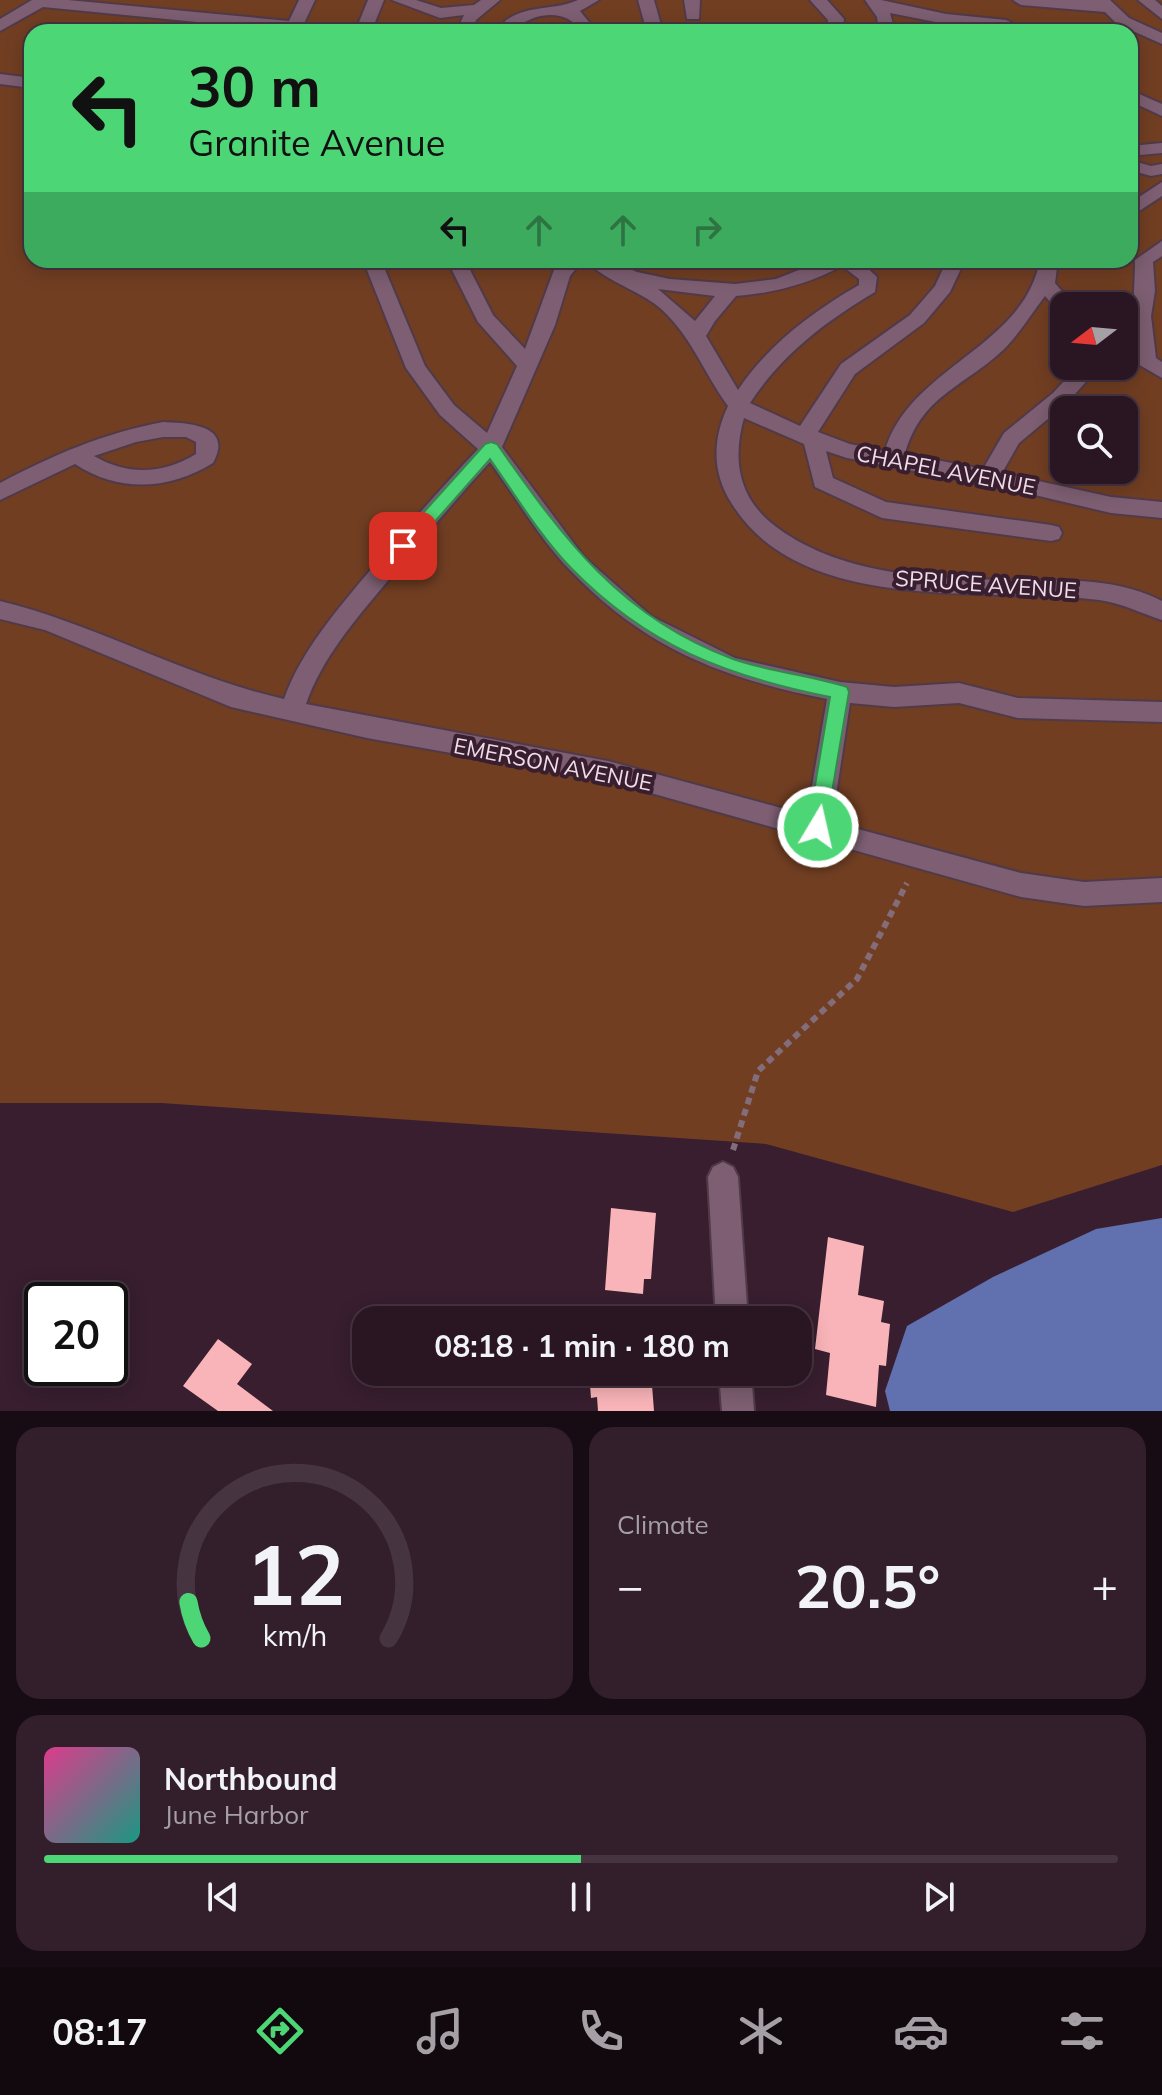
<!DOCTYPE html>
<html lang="en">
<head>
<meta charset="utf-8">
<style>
  body { margin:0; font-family:Mulish,sans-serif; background:#321f2b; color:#f1f3f6; height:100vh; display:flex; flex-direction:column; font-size:30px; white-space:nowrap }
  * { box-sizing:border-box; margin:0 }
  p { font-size:26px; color:#a59fa6 }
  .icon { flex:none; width:44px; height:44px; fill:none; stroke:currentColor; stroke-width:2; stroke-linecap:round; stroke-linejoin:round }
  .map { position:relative; height:1411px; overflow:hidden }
  .panel { display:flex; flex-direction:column; gap:16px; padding:16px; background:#170c13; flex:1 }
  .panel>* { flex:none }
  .hud { position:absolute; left:24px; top:24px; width:1114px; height:244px; border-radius:24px; box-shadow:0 4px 20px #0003,0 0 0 2px #463541; background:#4dd676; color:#111; overflow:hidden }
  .needle { width:52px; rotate:254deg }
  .fabs { position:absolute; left:1050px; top:292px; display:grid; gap:16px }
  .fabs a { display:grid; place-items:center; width:88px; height:88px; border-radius:16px; background:#2a1623; box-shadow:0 4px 20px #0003,0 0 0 2px #463541; font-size:40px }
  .speed { position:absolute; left:24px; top:1282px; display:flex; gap:16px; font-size:40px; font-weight:700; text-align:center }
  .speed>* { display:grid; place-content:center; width:104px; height:104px; border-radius:50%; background:#2a1623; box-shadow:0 4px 20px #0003,0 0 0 2px #463541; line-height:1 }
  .speed .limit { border:4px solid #111; border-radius:12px; background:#fff; color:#111 }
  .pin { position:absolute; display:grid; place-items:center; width:68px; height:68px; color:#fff; margin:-34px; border-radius:16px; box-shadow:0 4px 12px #0006 }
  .me { position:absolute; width:88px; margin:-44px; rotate:9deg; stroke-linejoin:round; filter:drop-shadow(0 0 6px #0008) }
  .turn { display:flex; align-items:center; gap:28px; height:168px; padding:0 32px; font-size:36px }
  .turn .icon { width:104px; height:104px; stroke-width:2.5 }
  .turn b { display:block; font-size:56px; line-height:68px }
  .lanes { display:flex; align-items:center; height:76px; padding:0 32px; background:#0003; justify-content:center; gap:40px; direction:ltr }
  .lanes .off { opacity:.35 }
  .big { font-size:60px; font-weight:700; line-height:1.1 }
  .panel .card { flex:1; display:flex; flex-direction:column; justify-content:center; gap:12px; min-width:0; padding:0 28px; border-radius:24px; background:#321f2b }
  .panel .dial { align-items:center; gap:0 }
  .dial svg { height:208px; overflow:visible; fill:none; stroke:#463541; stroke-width:7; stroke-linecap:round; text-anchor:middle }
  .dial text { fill:#f1f3f6; stroke:none }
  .song { display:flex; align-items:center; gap:24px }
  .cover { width:96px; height:96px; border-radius:12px; background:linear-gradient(135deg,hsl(330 70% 55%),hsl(170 70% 35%)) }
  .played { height:8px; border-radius:4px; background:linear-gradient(90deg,#4dd676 50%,#463541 50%) }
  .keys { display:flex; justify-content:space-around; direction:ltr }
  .heat { display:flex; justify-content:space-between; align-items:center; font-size:44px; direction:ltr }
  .panel .tiles { flex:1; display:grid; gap:16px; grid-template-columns:1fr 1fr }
  .card:last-child { grid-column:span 2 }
  .trip { position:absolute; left:352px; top:1306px; width:460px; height:80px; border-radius:24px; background:#2a1623; box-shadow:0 4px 20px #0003,0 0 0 2px #463541; font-weight:700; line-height:80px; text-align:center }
  .dock { display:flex; height:128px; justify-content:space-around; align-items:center; background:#11090e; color:#a59fa6 }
  .dock .icon { width:56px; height:56px }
  .dock .on { color:#4dd676 }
  .dock b { font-size:36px; color:#f1f3f6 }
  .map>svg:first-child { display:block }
</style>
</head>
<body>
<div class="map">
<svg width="1162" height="1411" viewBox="0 0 1162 1411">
  <rect width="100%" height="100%" fill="#381e2f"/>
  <path fill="#713e22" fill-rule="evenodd" d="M0,0H1162V1165L1013,1212L766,1144L161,1103H0ZM32,32H1130V260H32ZM1064,306H1124V366H1064ZM1064,410H1124V470H1064Z"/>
  <path fill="#6170af" d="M1162,1218V1411H890L885,1391L907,1326L993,1277L1096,1229Z"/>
  <path fill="#f9b4b9" d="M611,1208L656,1213L651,1279H644L643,1294L605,1290Z
    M828,1237L864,1246L858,1295L884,1301L881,1322L890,1324L886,1366L879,1365L876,1407L826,1395L830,1353L815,1349Z
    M218,1339L252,1364L237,1384L273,1411H218L183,1386Z
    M589,1372H651L654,1411H598L597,1397L591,1398Z"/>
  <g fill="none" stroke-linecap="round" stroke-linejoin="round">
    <defs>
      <path id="minor" d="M32,0H68L289,21L299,0H315L300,32L43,7L0,31V19Z
        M368,0H384L371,32H355Z
        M392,0H416L441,8L474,5L481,0H500L476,20L472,32H456L464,15L440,18Z
        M578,0H599L580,11L597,32H581C569,10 539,11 519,26L520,32H504L505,21C528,4 554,11 578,0Z
        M638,0H654L663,32H647Z
        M684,0H700L699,19H687Z
        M810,0H827L844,19L842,32H826L828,20Z
        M865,0H881L946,14L1006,20L1031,32L946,24L890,13L895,32H879L877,17Z
        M1013,0H1110L1129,18L1162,33V44L1117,24L1105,12L1021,5Z
        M1138,0H1155L1162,6V19Z
        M0,74L32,78V88L0,84Z
        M1130,90L1162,104V116L1130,101Z
        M1162,143V153L1130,156V146Z
        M1130,160L1151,166L1162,164V174L1151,176L1130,170Z
        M1162,182V196L1130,217V203Z
        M1162,241V256L1153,262L1155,291L1151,316L1156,358L1162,362V378L1124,356V340L1135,345C1131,316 1135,289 1135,260Z
        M363,260H381L425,366L454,405L487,433L517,366L478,322L447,260H465L493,315L525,349L554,270L564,260H583L570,276L555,325L502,447L584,557L651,616L735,658L840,682L894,687L959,683L1018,698L1162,702V722L1018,718L959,703L894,707L850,703L832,822L1021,873L1084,882L1162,878V902L1084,906L1021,897L608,781L367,738L231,707L45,630L0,619V601C98,625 186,677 284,699C302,649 338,609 372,568C407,527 442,487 478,449L440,415L406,368ZM490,462C515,496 541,541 570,570C646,649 722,678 827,699L807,815L608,761L306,704C322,658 355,620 386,583C420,542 454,501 490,462Z
        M586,260H608L637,272L670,279L735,284L776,279L824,260H859L877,277L875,292C826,321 781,355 750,403L800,426L841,364L910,315L935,286L947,260H965L950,292L924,323L855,374L818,432L850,444L885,451C909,367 1024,348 1040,260H1058L1055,283L1074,306H1064V312L1057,310L1045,296C1031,314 1018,336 1002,351C963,387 920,397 905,454L983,469L1004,433L1053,393L1078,366H1100L1067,403L1019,443L1002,473L1111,497L1162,502V518L1111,513L1022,492L847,458L826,451L833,478L886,502L1051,525L1059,527L1062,533L1059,539L1051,541L882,518L815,487L804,444L744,418C733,457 737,494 770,522C837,577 936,579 1019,580C1067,580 1118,578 1162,601V620C1140,613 1122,603 1099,600C986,586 803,617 732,504C712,473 712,440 728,406C703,372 689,330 655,304C636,290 599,277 586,260ZM842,266L859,279V285C812,312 768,345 738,390L706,336L715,321L736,296C775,293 808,284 842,266ZM658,289L715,296L695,321Z
        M163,422C189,423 234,425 213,463C169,490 119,493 75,464L0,500V483C53,455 104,433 163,422ZM163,437H186L196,442V454C163,474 128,476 94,456L136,442Z
        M723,1162L733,1167L738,1177L748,1320H716L708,1177L713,1167Z
        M719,1372H751L754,1411H722Z"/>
    </defs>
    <use href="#minor" stroke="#503a49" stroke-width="4"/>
    <path stroke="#836d7b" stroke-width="6" stroke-dasharray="7 5" stroke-linecap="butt" d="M733,1150L758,1071L857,979L907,883"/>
    <use href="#minor" fill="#7d5e72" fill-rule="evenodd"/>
  </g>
  <path fill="#4dd676" stroke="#328b4d" stroke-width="2" d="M491,442L497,444C563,538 621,618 733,659C770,672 810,675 847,687L849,692L825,833L818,836L811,833L808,827L830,697C726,676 647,646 571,568C540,536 516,496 490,459L409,551H397L395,546L397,542L485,444Z"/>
  <g text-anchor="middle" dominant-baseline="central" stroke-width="8" stroke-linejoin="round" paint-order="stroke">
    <g font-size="22" fill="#efdde8" stroke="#381e2f">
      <text transform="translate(946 470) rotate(11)">CHAPEL AVENUE</text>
      <text transform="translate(986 584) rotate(4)">SPRUCE AVENUE</text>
      <text transform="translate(553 764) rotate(11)">EMERSON AVENUE</text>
    </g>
  </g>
</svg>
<div class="fabs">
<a><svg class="needle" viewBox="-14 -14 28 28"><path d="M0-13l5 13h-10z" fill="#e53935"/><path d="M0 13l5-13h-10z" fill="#a59fa6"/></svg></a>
<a><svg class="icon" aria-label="search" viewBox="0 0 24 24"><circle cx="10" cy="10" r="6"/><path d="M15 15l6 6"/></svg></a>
</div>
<div class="speed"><div class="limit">20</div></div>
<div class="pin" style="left:403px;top:546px;background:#d93025"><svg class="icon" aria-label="arrive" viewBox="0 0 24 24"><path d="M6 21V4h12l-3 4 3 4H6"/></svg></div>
<svg class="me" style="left:818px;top:827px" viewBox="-20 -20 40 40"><circle r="17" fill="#4dd676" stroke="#fff" stroke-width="3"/><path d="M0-11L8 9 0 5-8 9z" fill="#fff"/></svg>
<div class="trip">08:18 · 1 min · 180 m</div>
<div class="hud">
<div class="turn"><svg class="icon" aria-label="left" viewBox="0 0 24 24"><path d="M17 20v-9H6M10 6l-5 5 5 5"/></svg><div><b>30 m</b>Granite Avenue</div></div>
<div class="lanes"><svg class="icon" aria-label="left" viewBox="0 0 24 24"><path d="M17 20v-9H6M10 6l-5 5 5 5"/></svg><svg class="icon off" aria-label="ahead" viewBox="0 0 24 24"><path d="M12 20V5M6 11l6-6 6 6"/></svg><svg class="icon off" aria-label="ahead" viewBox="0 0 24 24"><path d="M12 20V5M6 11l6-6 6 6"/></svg><svg class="icon off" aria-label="right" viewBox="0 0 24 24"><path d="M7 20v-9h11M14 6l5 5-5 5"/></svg></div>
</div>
</div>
<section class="panel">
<div class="tiles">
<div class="card dial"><svg viewBox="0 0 100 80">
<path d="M14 69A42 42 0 1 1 86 69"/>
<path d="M14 69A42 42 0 0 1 9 55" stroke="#4dd676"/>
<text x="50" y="56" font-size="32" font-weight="700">12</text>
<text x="50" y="72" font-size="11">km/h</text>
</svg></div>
<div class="card"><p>Climate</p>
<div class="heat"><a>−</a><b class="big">20.5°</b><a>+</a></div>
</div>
<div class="card">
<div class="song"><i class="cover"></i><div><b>Northbound</b><p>June Harbor</p></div></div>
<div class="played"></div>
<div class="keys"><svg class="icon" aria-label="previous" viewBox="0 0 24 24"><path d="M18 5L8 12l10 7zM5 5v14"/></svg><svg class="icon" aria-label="pause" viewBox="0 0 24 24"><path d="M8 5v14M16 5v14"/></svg><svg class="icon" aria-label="next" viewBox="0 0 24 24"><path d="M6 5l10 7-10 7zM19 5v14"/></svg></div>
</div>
</div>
</section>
<nav class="dock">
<b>08:17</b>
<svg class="icon on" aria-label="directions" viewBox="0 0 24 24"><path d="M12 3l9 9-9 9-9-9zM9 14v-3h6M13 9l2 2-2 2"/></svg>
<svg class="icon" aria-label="music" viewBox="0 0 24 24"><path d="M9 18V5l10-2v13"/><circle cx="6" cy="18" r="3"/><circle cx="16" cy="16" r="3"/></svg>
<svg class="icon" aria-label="phone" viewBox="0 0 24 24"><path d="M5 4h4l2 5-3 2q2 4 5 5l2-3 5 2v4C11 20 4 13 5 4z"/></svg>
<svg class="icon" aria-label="climate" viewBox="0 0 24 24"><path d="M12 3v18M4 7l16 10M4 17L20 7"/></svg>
<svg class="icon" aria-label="car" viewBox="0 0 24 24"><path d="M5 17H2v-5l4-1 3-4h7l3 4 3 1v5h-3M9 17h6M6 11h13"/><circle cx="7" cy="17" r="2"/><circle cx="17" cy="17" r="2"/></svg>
<svg class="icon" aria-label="filters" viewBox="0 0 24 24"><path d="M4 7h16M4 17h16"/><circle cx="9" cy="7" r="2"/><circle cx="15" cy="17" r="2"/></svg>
</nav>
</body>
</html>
